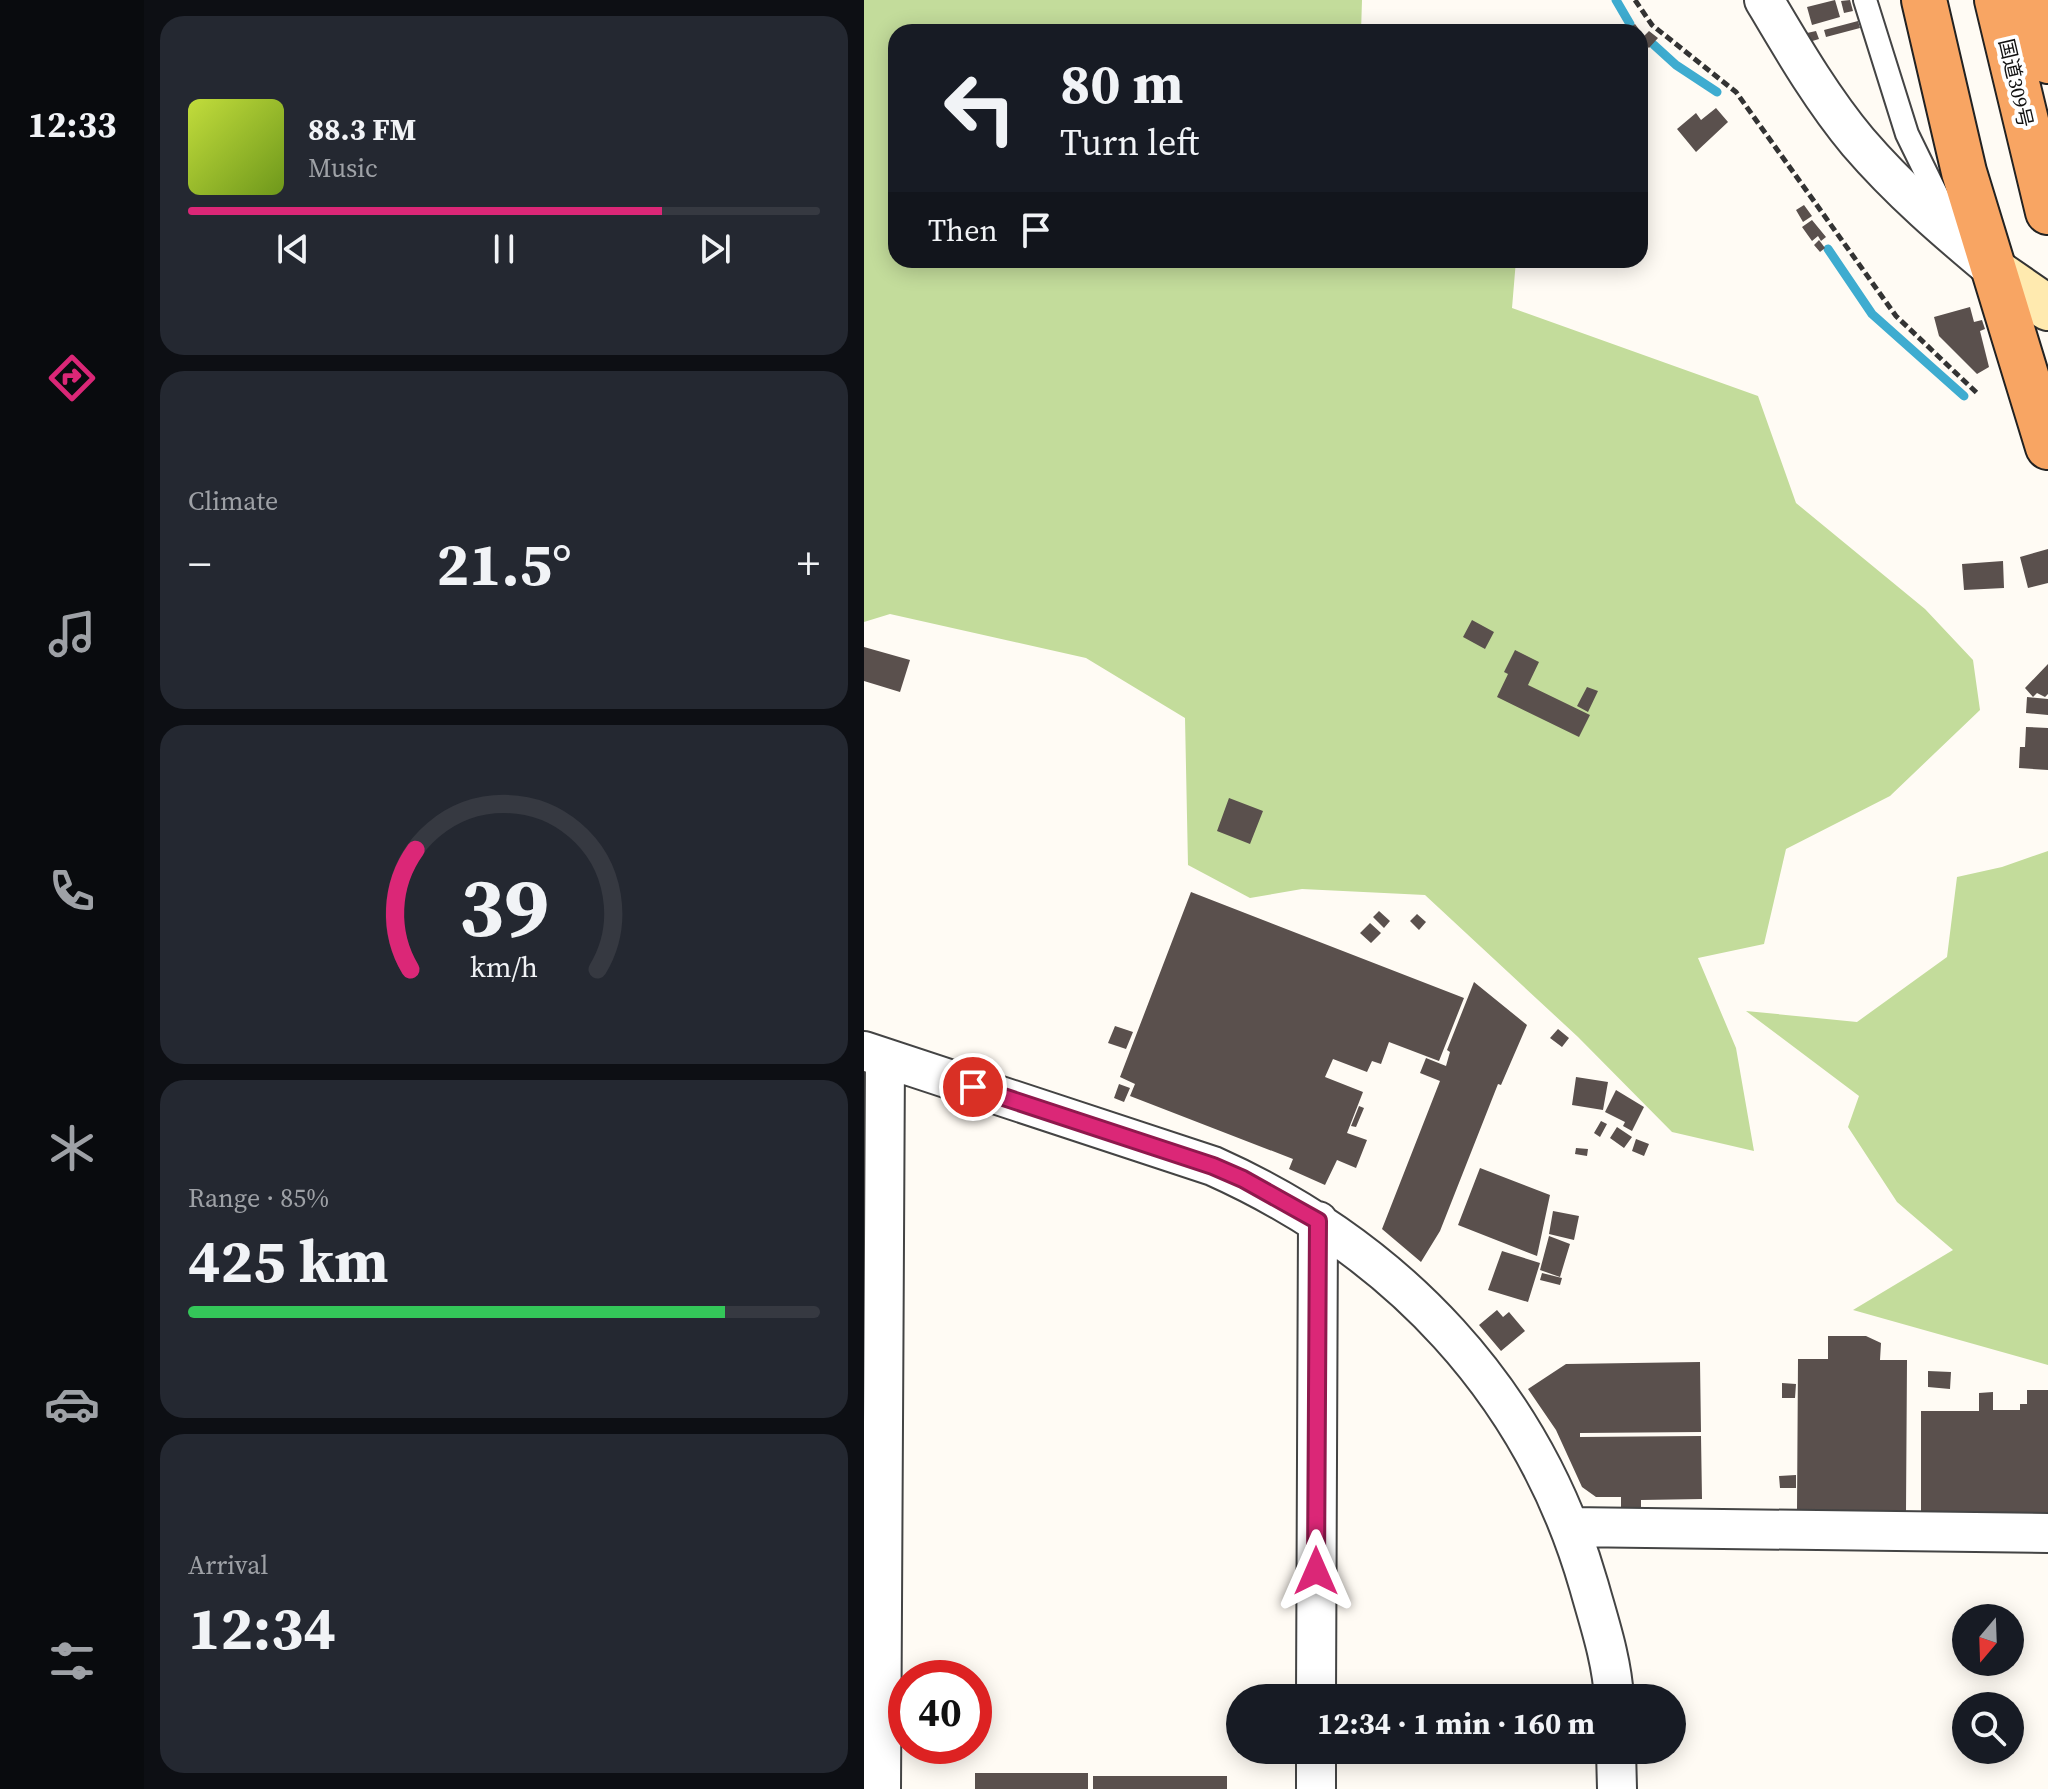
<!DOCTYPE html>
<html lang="en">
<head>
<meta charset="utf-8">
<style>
  body { margin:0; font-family:"Source Serif 4","Noto Sans JP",serif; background:#242831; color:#f1f3f6; height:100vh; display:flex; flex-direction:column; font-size:30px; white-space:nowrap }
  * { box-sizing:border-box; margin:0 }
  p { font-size:26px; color:#9ea1a6 }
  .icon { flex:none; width:44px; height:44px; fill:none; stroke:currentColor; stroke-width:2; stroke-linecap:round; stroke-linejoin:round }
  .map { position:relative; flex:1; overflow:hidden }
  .details { display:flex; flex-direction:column; gap:16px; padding:16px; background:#0d0f14; width:720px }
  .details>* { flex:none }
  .guide { position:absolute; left:24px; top:24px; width:760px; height:244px; border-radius:24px; box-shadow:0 4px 20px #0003; background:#171b24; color:#f1f3f6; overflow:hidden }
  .needle { width:52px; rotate:199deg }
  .controls { position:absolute; left:1088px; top:1604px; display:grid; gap:16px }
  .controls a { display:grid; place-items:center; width:72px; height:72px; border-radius:50%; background:#171b24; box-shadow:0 4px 20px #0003; font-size:40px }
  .speed { position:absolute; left:24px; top:1660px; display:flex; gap:16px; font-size:40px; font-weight:700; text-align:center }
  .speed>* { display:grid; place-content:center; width:104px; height:104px; border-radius:50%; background:#171b24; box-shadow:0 4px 20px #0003; line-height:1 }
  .speed .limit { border:12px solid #d22; background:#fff; color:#111 }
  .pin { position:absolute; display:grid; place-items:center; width:68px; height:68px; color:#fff; margin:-34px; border:4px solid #fff; border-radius:50%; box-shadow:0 2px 8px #0007 }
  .me { position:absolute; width:88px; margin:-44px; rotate:0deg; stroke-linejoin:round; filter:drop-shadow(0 0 6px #0008) }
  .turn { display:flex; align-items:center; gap:28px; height:168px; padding:0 40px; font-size:36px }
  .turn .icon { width:104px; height:104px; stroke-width:2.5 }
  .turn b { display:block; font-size:56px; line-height:68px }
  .then { display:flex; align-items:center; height:76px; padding:0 40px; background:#0003; gap:16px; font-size:30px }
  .big { font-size:60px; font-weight:700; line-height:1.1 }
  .details .card { flex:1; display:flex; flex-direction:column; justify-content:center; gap:12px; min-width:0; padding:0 28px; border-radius:24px; background:#242831 }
  .details .dial { align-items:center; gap:0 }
  .dial svg { height:208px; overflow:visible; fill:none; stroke:#363941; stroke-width:7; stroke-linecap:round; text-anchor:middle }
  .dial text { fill:#f1f3f6; stroke:none }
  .song { display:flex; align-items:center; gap:24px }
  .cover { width:96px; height:96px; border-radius:12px; background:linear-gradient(135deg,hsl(70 70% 55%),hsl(80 70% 35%)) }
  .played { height:8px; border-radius:4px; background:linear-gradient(90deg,#db2777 75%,#363941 75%) }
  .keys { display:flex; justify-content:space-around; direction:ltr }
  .heat { display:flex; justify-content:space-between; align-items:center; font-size:44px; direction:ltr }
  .charge { height:12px; border-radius:6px; background:linear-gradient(90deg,#34c759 85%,#363941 0) }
  .trip { position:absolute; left:362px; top:1684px; width:460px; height:80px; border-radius:40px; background:#171b24; box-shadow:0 4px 20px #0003; font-weight:700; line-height:80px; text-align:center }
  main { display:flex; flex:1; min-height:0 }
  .menu { display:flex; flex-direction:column; width:144px; justify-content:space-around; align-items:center; background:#090b0e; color:#9ea1a6 }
  .menu .icon { width:56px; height:56px }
  .menu .selected { color:#db2777 }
  .menu b { font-size:36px; color:#f1f3f6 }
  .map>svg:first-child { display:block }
</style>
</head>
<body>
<main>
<nav class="menu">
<b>12:33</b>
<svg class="icon selected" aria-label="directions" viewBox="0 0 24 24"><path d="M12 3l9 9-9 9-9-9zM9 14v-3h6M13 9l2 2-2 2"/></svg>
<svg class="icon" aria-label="music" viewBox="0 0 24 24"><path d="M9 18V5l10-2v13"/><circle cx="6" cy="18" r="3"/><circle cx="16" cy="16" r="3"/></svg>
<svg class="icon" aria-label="phone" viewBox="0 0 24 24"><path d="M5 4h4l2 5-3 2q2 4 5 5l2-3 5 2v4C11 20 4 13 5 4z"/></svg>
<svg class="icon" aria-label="climate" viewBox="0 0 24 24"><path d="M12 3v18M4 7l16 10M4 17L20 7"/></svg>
<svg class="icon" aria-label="car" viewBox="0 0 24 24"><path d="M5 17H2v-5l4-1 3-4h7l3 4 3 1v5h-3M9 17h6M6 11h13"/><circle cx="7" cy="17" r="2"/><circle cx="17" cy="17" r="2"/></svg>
<svg class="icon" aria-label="filters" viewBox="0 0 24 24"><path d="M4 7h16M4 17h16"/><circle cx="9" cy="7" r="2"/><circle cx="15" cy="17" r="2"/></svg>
</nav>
<section class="details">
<div class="card">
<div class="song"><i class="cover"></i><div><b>88.3 FM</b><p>Music</p></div></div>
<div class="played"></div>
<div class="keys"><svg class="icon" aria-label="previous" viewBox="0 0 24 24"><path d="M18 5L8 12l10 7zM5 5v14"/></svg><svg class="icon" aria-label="pause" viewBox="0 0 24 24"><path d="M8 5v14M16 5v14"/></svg><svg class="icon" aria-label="next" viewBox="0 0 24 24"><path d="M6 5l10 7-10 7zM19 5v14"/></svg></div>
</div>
<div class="card"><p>Climate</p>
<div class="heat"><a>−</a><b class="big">21.5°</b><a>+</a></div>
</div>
<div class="card dial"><svg viewBox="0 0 100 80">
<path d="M14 69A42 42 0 1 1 86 69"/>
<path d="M14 69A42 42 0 0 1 16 23" stroke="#db2777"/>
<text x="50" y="56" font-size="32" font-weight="700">39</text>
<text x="50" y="72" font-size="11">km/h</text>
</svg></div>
<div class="card"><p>Range · 85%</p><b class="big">425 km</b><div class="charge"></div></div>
<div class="card"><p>Arrival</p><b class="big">12:34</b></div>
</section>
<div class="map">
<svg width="1184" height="1789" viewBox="0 0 1184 1789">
  <rect width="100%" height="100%" fill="#fffbf4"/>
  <path fill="#c3dc9b" d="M0,0H498L497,32H32V260H652L648,308L894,396L932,503L1061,609L1109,660L1116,710L1026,796L922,849L900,944L834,958L872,1048L890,1151L808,1132L714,1037L561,895L438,889L386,898L324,865L321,718L222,658L26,614L0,622Z
    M1184,851V1365L989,1310L1089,1250L1033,1202L984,1127L995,1096L882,1011L993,1022L1083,957L1093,877L1138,867Z"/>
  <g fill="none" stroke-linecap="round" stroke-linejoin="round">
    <path stroke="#3eacd0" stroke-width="9" d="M752,0L766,24
      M790,45L812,65L853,92
      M964,249L1008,314L1100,396"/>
  </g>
  <path fill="#5a504d" d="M971,0L976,17L948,25L943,7Z
    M986,0L989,11L980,13L977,1Z
    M994,21L996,28L962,37L960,30Z
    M771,24L777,32H761Z
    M785,31L794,38L785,48L776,40Z
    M952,31L955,39L945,42L943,33Z
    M852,108L864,122L832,152L813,129L832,113L837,120Z
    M940,205L948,216L939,222L932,210Z
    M948,220L962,237L957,241L954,236L948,241L938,227Z
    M955,240L961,248L956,252L950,245Z
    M1106,307L1110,322L1118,320L1121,329L1116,331L1125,367L1113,374L1075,336L1070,317Z
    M1184,549V583L1164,588L1156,557Z
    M1139,561L1140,588L1100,590L1098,564Z
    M608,620L630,632L621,649L599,637Z
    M0,647L46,660L36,692L0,681Z
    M651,650L675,662L664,685L726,715L715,737L633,697L644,674L640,672Z
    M1184,664V694L1181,697L1173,693L1169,697L1161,688Z
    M723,687L734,691L724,712L713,706Z
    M1163,697L1184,699V715L1162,713Z
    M1162,727L1184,728V770L1155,768L1156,747H1161Z
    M365,798L399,811L386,844L353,831Z
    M327,892L600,998L575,1061L525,1042L517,1064L508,1061L503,1072L469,1059L461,1077L499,1092L483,1133L503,1140L492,1168L473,1160L461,1185L425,1169L429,1159L266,1096L271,1084L256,1077Z
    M515,911L526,921L520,928L509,917Z
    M553,914L562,922L555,930L546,921Z
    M506,923L517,933L507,943L496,933Z
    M610,982L663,1025L637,1085L634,1084L576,1231L557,1262L518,1229L576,1081L556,1073L562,1058L582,1066L586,1052L583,1050Z
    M251,1026L269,1032L262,1049L244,1043Z
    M694,1029L705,1038L698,1047L686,1038Z
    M712,1077L744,1082L739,1110L708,1105Z
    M255,1084L266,1088L260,1102L250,1098Z
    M752,1090L780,1107L768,1131L759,1126L761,1122L741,1112Z
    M495,1106L500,1108L492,1127L487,1126Z
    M737,1121L743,1124L736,1137L730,1133Z
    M753,1127L768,1137L760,1148L746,1138Z
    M772,1139L785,1144L780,1156L768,1151Z
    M712,1148L724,1149L723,1156L711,1154Z
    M616,1168L686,1195L673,1256L594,1225Z
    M689,1211L715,1216L710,1240L685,1234Z
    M685,1236L706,1244L696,1277L676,1270Z
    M638,1251L676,1263L664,1302L624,1290Z
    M678,1273L698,1278L696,1285L676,1280Z
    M633,1310L639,1317L645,1312L661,1331L637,1351L615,1325Z
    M964,1336H1002L1017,1343L1016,1360H1043L1042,1511L933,1510L934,1359H964Z
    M836,1362L837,1432L716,1433V1437L837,1436L838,1499L777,1500V1508H757V1497H732L718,1487L692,1430L664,1389L702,1364Z
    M1064,1371L1087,1372L1086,1389L1064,1387Z
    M918,1383L932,1384L931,1398H918Z
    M1163,1390H1184V1513L1057,1512V1411H1115V1393L1129,1392V1410H1156V1404H1163Z
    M932,1475V1488H916L915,1476Z
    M111,1773H224V1789H111Z
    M229,1776H363V1789H229Z"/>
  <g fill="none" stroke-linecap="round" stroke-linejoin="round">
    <defs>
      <path id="pedestrian" d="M1001,0L1043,134L1086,222"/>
      <path id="tertiary" d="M900,0C929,49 958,99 994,142C1036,191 1083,231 1132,272
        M0,1051L349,1166C532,1248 669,1391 725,1586C735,1622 748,1660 750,1698
        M706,1527L1184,1533
        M452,1698L454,1221
        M752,1750L753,1789
        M17,1789L21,1058
        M452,1789V1750"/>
      <path id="secondary" d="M1132,272L1184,308"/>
      <path id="trunk" d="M1060,0L1100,172L1184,447
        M1133,0L1184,212
        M1169,0L1184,61"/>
    </defs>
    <use href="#pedestrian" stroke="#444" stroke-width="26"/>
    <use href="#tertiary" stroke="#444" stroke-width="42"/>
    <use href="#secondary" stroke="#333" stroke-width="48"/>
    <use href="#trunk" stroke="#222" stroke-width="48"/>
    <path stroke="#333" stroke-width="5" stroke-dasharray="8 4" stroke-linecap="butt" d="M771,0L788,25L872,92L1032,316L1115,395"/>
    <use href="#pedestrian" stroke="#fff" stroke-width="22"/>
    <use href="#tertiary" stroke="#fff" stroke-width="38"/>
    <use href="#secondary" stroke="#ffeaaf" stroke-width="44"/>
    <use href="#trunk" stroke="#f8a563" stroke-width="44"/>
  </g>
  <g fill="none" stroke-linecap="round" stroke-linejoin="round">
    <defs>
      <path id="route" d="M109,1087L349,1166L379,1179L454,1221L452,1571"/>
    </defs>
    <use href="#route" stroke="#8e194d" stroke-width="20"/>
    <use href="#route" stroke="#db2777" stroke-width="14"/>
  </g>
  <g text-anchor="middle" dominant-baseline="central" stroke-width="8" stroke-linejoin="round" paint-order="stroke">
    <g font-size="20" fill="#111" stroke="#fff">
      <text transform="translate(1152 83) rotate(77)">国道309号</text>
    </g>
  </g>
</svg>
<div class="controls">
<a><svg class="needle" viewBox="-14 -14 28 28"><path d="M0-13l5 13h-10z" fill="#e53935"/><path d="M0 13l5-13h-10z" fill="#9ea1a6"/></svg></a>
<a><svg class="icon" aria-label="search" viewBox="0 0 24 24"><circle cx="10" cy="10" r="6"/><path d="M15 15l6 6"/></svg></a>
</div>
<div class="speed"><div class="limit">40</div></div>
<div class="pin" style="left:109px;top:1087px;background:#d93025"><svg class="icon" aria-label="arrive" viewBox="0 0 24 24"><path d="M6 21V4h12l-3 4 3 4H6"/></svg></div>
<svg class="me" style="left:452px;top:1571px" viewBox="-20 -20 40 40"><path d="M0-17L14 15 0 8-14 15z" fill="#db2777" stroke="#fff" stroke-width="4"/></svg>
<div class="trip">12:34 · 1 min · 160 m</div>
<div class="guide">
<div class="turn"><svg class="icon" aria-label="left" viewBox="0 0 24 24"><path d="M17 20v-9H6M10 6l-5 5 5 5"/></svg><div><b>80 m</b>Turn left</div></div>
<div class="then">Then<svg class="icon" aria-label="arrive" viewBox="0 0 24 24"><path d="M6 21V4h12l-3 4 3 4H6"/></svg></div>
</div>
</div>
</main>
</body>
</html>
